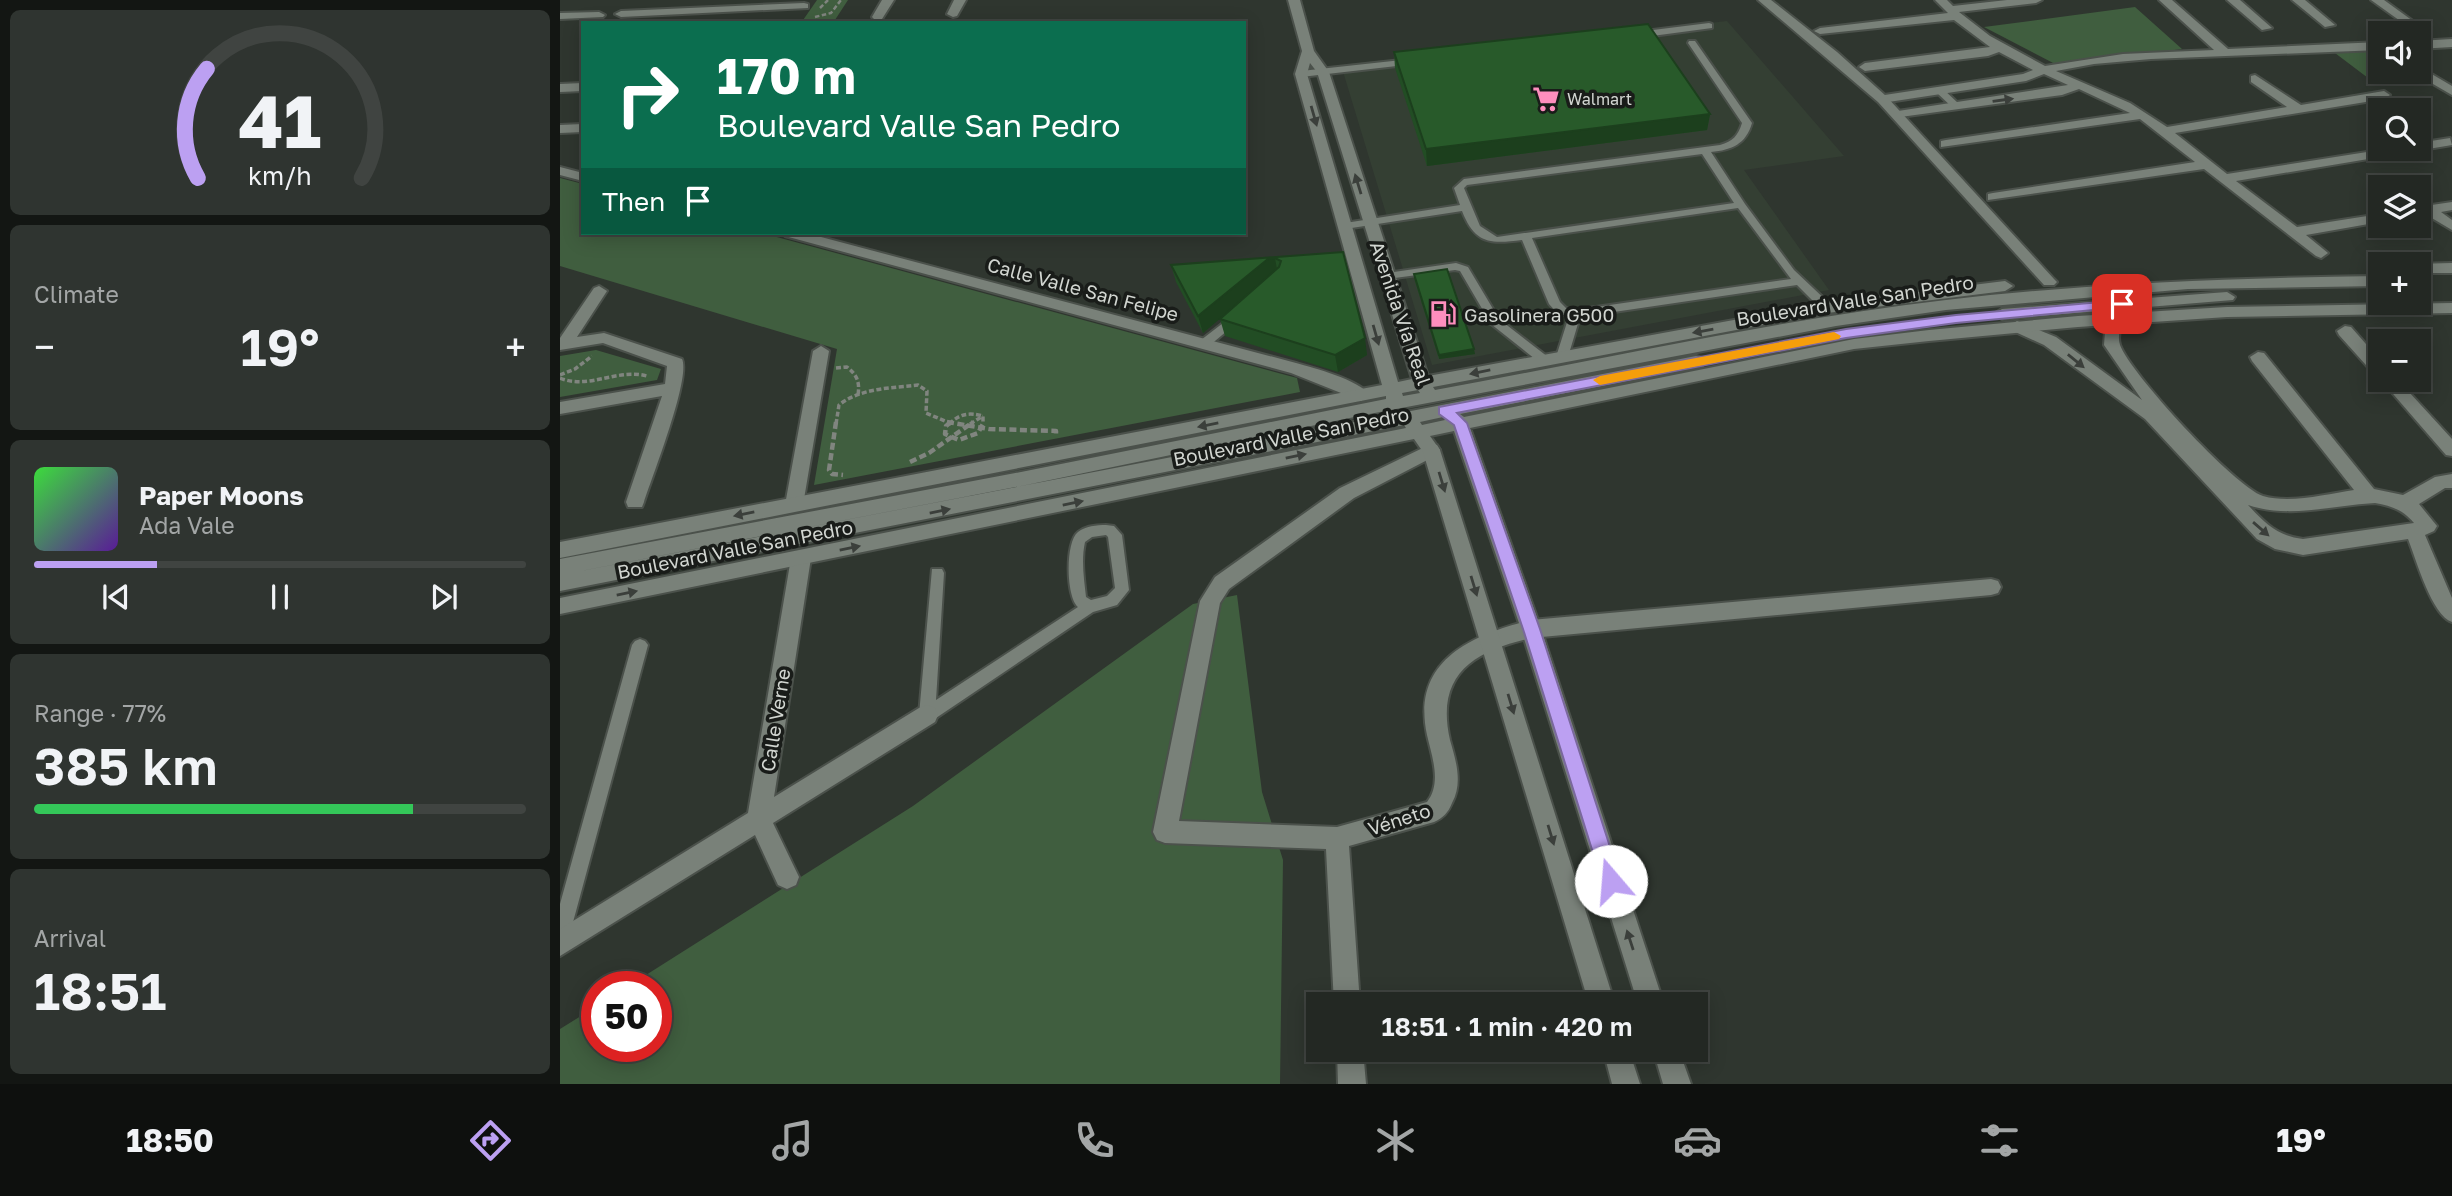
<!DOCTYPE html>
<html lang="en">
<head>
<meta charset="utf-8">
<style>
  body { margin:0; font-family:"Golos Text",sans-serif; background:#2f3430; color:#f1f3f6; height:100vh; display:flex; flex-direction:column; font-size:26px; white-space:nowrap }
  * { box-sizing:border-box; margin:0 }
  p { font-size:23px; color:#a3a6a6 }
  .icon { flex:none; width:38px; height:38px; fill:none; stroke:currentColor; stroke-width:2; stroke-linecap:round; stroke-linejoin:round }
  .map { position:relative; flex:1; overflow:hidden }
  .sheet { display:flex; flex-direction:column; gap:10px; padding:10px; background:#131613; width:560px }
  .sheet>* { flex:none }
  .top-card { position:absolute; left:21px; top:21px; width:665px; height:214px; border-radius:0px; box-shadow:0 4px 18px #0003,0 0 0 2px #404441; background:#0b6e4f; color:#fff; overflow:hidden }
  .buttons { position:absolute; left:1808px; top:21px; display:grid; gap:14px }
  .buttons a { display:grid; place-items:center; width:63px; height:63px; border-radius:0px; background:#232823; box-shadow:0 4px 18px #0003,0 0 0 2px #404441; font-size:35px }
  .speed { position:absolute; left:21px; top:971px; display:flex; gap:14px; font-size:35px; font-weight:700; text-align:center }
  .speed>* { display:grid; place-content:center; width:91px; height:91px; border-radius:50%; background:#232823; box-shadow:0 4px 18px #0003,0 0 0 2px #404441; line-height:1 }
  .speed .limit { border:10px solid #d22; background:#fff; color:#111 }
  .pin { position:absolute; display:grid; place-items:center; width:60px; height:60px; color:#fff; margin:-30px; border-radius:14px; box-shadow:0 4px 10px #0006 }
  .me { position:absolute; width:77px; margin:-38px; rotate:342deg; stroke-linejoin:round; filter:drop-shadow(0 0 5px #0008) }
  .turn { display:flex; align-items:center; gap:24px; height:147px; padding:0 21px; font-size:32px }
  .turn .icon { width:91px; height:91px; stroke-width:2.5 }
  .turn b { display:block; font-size:49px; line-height:60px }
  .then { display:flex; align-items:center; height:66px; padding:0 21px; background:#0003; gap:14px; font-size:26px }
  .big { font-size:52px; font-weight:600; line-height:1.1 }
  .sheet .tile { flex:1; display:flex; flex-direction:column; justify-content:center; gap:10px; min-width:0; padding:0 24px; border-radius:10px; background:#2f3430 }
  .sheet .dial { align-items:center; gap:0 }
  .dial svg { height:182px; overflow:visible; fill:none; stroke:#404441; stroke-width:7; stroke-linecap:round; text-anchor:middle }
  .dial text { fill:#f1f3f6; stroke:none }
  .song { display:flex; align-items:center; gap:21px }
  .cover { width:84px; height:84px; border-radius:10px; background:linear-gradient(135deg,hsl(120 70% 55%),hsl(270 70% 35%)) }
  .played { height:7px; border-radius:4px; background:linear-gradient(90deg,#bca0f2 25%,#404441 25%) }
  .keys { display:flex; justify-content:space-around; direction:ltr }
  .heat { display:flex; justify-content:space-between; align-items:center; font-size:38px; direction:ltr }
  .charge { height:10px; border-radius:5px; background:linear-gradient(90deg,#34c759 77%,#404441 0) }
  .trip { position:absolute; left:746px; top:992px; width:402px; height:70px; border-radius:0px; background:#232823; box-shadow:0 4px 18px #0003,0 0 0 2px #404441; font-weight:600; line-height:70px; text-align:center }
  .menu { display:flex; height:112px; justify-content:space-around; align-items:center; background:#0e100e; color:#a3a6a6 }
  .menu .icon { width:49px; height:49px }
  .menu .current { color:#bca0f2 }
  .menu b { font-size:32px; color:#f1f3f6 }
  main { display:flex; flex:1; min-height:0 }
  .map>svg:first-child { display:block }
</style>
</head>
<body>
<main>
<section class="sheet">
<div class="tile dial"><svg viewBox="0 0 100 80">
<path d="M14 69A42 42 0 1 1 86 69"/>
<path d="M14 69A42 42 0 0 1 18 21" stroke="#bca0f2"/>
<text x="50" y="56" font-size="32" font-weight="700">41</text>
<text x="50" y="72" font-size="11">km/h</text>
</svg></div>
<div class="tile"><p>Climate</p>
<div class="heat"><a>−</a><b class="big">19°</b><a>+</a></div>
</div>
<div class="tile">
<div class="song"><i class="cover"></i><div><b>Paper Moons</b><p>Ada Vale</p></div></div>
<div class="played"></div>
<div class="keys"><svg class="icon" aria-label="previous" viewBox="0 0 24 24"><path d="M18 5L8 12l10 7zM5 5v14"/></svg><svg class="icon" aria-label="pause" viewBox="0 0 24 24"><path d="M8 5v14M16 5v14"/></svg><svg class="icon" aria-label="next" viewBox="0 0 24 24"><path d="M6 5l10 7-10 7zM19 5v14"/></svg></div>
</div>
<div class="tile"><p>Range · 77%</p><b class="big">385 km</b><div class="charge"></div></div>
<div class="tile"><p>Arrival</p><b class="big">18:51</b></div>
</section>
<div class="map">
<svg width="1892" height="1084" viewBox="0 0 1892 1084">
  <rect width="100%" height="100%" fill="#2f362f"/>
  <path fill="#343f33" d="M1167,21L1284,156L1184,170L1269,290L872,365L781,65Z"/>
  <path fill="#405e3f" d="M257,0H288L273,23H241Z
    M1575,7L1622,49L1497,65L1424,27Z
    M1815,51L1820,53V72H1852L1861,77L1816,84L1775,53Z
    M0,178L23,184V233H202L737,378L740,392L254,485L277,349L0,266Z
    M36,350L101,369L97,380L0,397V356Z
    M677,595L702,792L723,860L720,1084H0V1029L37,1006V1046H96V987H67L353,806L633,604Z"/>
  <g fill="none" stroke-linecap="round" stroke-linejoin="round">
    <defs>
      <path id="service" d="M1149,23L1152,24V28L1077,38L1073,35L1077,32Z
        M1129,41H1135L1192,123C1186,144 1172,150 1151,152L1185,204L1234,270L1271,305V311H1263L1237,285L1020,317L1008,357L1002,361L996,357L1009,316L998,314L989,304L962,240C930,244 915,244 902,211L785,229L780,226L785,223L900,205L894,188L904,179L1160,145C1173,141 1178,136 1182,123L1128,43ZM1142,154L1174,203L937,237L920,226L904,188L907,185ZM1178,208L1231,279L1015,310L1006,308L1000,302L972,238Z
        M851,59L854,60V64L741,77L737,74L741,71Z
        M1376,88H1382L1399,104V108H1393L1376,92Z
        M896,263L908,267L939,319L988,357L990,360L988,363H980L931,324L900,271L895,270L827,279L821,276L827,273Z
        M676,313L682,317L680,320L649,346H641V340Z
        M546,525L554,526L562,535L569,590L557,605L533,612L373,720L367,722L361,720L359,715L372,569H382L384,573L376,700L518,607C506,597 505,542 518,532C525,526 537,525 546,525ZM546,535L548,537L555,588L547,596L531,600L526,597C524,579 521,560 525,542L532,537Z
        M80,639L85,641L88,645L9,937L6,943L0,946V904L72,645L75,641Z"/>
      <path id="minor" d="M322,0H334L322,19H314L312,17Z
        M394,0H406L397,16L393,17L387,14Z
        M1375,0H1387L1393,6L1447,0H1482L1476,3L1399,12L1430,36L1485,66L1563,54L1654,50L1599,0H1612L1668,49L1820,42V50L1591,59L1534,64L1496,71L1570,103L1607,127L1727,107L1691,82V76L1695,75L1741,105L1824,91L1830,95L1824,99L1615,133L1667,174L1826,149H1858V143L1890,138L1892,145L1676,181L1737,227L1820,214V222L1746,235L1768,253L1761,258L1756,256L1644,169L1428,200V194L1433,193L1635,162L1580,119L1381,147V141L1386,140L1570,113L1519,89L1502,95L1333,118V112L1338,111L1508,85L1484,74L1466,81L1322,103L1316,99L1318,96L1463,74L1473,70L1439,52L1428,56L1305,71L1299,67L1305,63L1430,47L1394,20L1260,34L1254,31L1260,28L1388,13Z
        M1667,0H1680L1712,28L1702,30Z
        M1732,0H1745L1775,25L1765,27Z
        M1811,0H1824L1853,21L1843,23Z
        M244,3L248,4V8L61,17L55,14L61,11Z
        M39,12L45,15L43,17L0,19V13Z
        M1892,39V47L1858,49V41Z
        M1858,66L1892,86V95L1854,73L1858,72Z
        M23,83V91L0,92V84Z
        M23,124V132L0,133V125Z
        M0,167L23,173V181L0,175Z
        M1892,202V210L1881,212L1892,220V230L1865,214L1858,215V207Z
        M223,233H246L736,363C754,368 799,380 810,395L801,401L731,373L225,236Z
        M39,286L47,291L17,337L44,333L122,359C131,378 92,477 84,502L82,507H68L66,502L102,396L0,414V402L105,384L107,366L43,343L0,350V338L34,288Z
        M1554,313L1562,318C1561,326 1557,336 1560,345C1570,373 1675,487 1703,496C1731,504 1766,494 1794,490L1692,361L1690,357L1698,352L1704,353L1814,489L1843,495L1875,477L1892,474V488H1885L1859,504L1877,526L1874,531L1865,535L1892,598V622C1872,616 1856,559 1848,539L1743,555L1715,549L1697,539L1585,419L1484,345L1451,330L1449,326L1457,321L1496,337L1582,400L1544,345L1546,318ZM1815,503C1832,506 1843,510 1854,523L1743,539C1717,536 1705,523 1688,505C1730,519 1772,505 1815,503Z
        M1785,326L1791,327L1820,360V376L1814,374L1779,335L1777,331Z
        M261,346L269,351L243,505L241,510H227L225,505L253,351Z
        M1821,380H1838L1892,439V456L1886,455Z
        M871,444L877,445L880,450L877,455L794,498L669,589L660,603L619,821L777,827L867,802C882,783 872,757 867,735C851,661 911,635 971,620L1431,579L1438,581L1441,587L1438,593L1431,595L971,638C914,651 875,674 890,740C896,761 903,783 892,803C888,813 883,818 874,822L789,846L800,1004H774L766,849L605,843L597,840L593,832L640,601L655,577L780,488Z
        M241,550L248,553L251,558L214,797L359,708L367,705L375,708L378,715L375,722L213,823L239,877L236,885L227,889L218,885L195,835L0,956V929L188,813L231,558L234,553Z
        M777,1050H803L806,1084H778Z"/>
      <path id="tertiary" d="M1198,0H1211L1277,52L1326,96L1494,279L1497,282L1494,285H1484L1318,102Z"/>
      <path id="secondary" d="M728,0H740L754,51L769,72L868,376L1267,303L1445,281L1453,286L1445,291L1267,313L873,387L875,390C1045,359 1215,320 1386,300C1532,283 1674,278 1820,276V286L1628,289L1386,310L1276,326L804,415L466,485L0,575V559L466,471L826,399V396L0,558V542L822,385L735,74L742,51ZM750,63L757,72L852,379L838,382L747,74ZM858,390L860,393L843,396L842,393Z
        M1892,263V273H1858V264H1854Z
        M1667,292L1675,297L1673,300L1442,319L1434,314L1442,309Z
        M1892,303V313L1667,317L1518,327L1369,341L1294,349L910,428L981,629L1104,1004H1078L961,629L894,431L870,436L880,450L1055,1004H1029L863,452L854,439L0,614V598L846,428L844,425L0,591V575L1136,356L1142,358L1144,362L1142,366L900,414L904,417L1294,339L1369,330L1518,316L1667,307ZM883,417L885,420L862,425L860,422Z
        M1043,1050H1069L1080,1084H1052Z
        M1093,1050H1119L1131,1084H1103Z"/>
    </defs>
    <use href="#service" stroke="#4b514b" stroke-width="4"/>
    <use href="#minor" stroke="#4b514b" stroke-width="4"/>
    <use href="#tertiary" stroke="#4b514b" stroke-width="4"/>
    <use href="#secondary" stroke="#4b514b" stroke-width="4"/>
    <path stroke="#80857f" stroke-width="2.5" stroke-dasharray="4.5 2.5" stroke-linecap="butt" d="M260,8L268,0
      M255,17L271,13L281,0"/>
    <path stroke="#80857f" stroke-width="3.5" stroke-dasharray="5 2.5" stroke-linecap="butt" d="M276,368L287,367C297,375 300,382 298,395
      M0,375L15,369L32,356
      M0,378C29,390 57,368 87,376
      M276,424L279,405C300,388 332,388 358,385L367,391L366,413L392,424
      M389,424C400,414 408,412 423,416V424
      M410,424L423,416"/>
    <path stroke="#80857f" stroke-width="4.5" stroke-dasharray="7 3.5" stroke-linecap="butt" d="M276,422L269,470L272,474L283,475
      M387,422L429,429L496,431V437
      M391,422L386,426L385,434L399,440L418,433L424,422
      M350,462L369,453L413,422"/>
    <use href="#service" fill="#798179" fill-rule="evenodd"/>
    <use href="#minor" fill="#798179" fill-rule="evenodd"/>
    <use href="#tertiary" fill="#798179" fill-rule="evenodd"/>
    <use href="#secondary" fill="#798179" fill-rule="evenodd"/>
  </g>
  <path fill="#224d24" d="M834,52L1150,114L1147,130L867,166L835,68Z
    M783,252L807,355L778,372L665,336L660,319L668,311L643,333L616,282L611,265Z
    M854,274L915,354L879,359L854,278Z"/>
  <path fill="#1c3f1d" d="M1150,114L1147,130L867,166L866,149Z
    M715,258L718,275L711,276L643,333L638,316L708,259Z
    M805,338L807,355L778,372L775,355Z
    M914,349L915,354L879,359V355Z"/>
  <path fill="#285a2a" stroke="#1c3f1d" stroke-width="2" d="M1088,24L1150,114L866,149L834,52Z
    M783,252L805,338L775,355L660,319L719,267L721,261L715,258L708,259L638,316L611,265Z
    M887,269L914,349L879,355L854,274Z"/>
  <defs><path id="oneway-solid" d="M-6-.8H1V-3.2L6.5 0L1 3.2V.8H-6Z" transform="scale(1.75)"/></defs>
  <g fill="#3b3f3b">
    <use href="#oneway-solid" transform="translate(1443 100) rotate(-8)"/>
    <use href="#oneway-solid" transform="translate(754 116) rotate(74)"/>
    <use href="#oneway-solid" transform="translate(798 184) rotate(-107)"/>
    <use href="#oneway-solid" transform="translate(1143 331) rotate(170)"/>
    <use href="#oneway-solid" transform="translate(816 335) rotate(74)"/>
    <use href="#oneway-solid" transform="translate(1516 361) rotate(39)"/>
    <use href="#oneway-solid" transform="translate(920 372) rotate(169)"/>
    <use href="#oneway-solid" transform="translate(648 425) rotate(169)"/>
    <use href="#oneway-solid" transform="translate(736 456) rotate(-12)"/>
    <use href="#oneway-solid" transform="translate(882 482) rotate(73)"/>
    <use href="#oneway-solid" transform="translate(513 503) rotate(-12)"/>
    <use href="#oneway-solid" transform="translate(380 511) rotate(-11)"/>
    <use href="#oneway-solid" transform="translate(184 514) rotate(169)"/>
    <use href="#oneway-solid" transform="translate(1701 529) rotate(41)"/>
    <use href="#oneway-solid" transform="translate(290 548) rotate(-11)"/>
    <use href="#oneway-solid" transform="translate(914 586) rotate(73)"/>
    <use href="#oneway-solid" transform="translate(67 593) rotate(-11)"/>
    <use href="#oneway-solid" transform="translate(951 704) rotate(73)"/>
    <use href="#oneway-solid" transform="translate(991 835) rotate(73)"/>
    <use href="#oneway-solid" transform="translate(1070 940) rotate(-108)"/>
  </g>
  <path fill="#bca0f2" stroke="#7a689d" stroke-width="2" d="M1562,300L1568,304L1566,307L1396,323L1286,338L897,413L907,423L980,629L1061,881L1059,888L1051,891L1044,888L963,629L894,425L879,414V407L1286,329L1396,315Z"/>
  <path fill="#f59e0b" d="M1274,332L1281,336L1279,339L1040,385L1033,380L1040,376Z"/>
  <defs>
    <symbol id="supermarket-bare" viewBox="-9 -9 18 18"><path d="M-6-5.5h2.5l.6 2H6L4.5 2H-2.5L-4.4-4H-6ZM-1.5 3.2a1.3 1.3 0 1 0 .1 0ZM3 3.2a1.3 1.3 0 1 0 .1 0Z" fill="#fe8ebd" stroke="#191c19" stroke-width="2.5" paint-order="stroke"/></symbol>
    <symbol id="fuel-bare" viewBox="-9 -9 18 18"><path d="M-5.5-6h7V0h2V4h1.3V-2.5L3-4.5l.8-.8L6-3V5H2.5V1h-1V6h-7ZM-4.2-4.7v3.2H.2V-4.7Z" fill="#fe8ebd" stroke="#191c19" stroke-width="2.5" paint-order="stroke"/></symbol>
  </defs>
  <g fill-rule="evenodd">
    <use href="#supermarket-bare" x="967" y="80" width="38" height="38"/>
    <use href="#fuel-bare" x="864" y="295" width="38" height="38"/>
  </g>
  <g text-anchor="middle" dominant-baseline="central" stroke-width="7" stroke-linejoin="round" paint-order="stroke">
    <g font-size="16" fill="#d2d6d1" stroke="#191c19" text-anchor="start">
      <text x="1007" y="99">Walmart</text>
    </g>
    <g font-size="19" fill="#d2d6d1" stroke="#191c19">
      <text transform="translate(523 289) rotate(15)">Calle Valle San Felipe</text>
      <text transform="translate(1295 300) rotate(-9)">Boulevard Valle San Pedro</text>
      <text transform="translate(841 313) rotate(71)">Avenida Vía Real</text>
      <text transform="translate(731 436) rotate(-11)">Boulevard Valle San Pedro</text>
      <text transform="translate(175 549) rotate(-11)">Boulevard Valle San Pedro</text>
      <text transform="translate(215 720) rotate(-81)">Calle Verne</text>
      <text transform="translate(839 819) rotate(-18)">Véneto</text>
    </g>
    <g font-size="19" fill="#d2d6d1" stroke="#191c19" text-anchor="start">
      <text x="904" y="314">Gasolinera G500</text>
    </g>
  </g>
</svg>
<div class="buttons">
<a><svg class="icon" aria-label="sound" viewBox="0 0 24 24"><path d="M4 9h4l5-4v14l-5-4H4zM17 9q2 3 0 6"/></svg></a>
<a><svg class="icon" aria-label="search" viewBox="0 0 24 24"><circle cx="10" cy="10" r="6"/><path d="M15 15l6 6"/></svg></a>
<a><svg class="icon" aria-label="layers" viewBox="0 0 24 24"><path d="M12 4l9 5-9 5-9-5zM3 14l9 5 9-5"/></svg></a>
<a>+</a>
<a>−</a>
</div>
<div class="speed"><div class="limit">50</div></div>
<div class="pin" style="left:1562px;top:304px;background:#d93025"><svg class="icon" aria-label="arrive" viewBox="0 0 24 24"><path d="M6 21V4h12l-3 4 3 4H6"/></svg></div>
<svg class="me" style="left:1051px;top:881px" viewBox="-20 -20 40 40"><circle r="19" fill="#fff"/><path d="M0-13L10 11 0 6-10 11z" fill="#bca0f2"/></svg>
<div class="trip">18:51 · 1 min · 420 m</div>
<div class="top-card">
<div class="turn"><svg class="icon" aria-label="right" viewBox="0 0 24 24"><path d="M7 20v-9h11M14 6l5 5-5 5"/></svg><div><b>170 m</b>Boulevard Valle San Pedro</div></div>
<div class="then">Then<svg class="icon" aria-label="arrive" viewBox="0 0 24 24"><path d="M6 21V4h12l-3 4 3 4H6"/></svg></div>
</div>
</div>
</main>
<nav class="menu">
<b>18:50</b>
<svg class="icon current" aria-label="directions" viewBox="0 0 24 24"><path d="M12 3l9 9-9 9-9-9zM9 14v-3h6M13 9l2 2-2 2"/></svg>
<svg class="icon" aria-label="music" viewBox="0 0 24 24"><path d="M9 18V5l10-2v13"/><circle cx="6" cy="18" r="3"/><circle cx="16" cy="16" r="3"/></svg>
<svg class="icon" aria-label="phone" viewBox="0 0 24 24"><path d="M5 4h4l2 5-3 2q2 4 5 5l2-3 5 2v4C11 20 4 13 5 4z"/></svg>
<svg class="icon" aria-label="climate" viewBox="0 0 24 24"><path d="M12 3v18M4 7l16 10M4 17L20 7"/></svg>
<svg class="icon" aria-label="car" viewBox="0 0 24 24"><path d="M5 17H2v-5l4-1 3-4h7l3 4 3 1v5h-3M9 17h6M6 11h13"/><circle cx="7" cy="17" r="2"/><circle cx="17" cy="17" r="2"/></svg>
<svg class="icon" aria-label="filters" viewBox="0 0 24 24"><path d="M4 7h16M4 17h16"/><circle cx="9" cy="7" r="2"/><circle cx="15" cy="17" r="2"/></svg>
<b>19°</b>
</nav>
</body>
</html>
